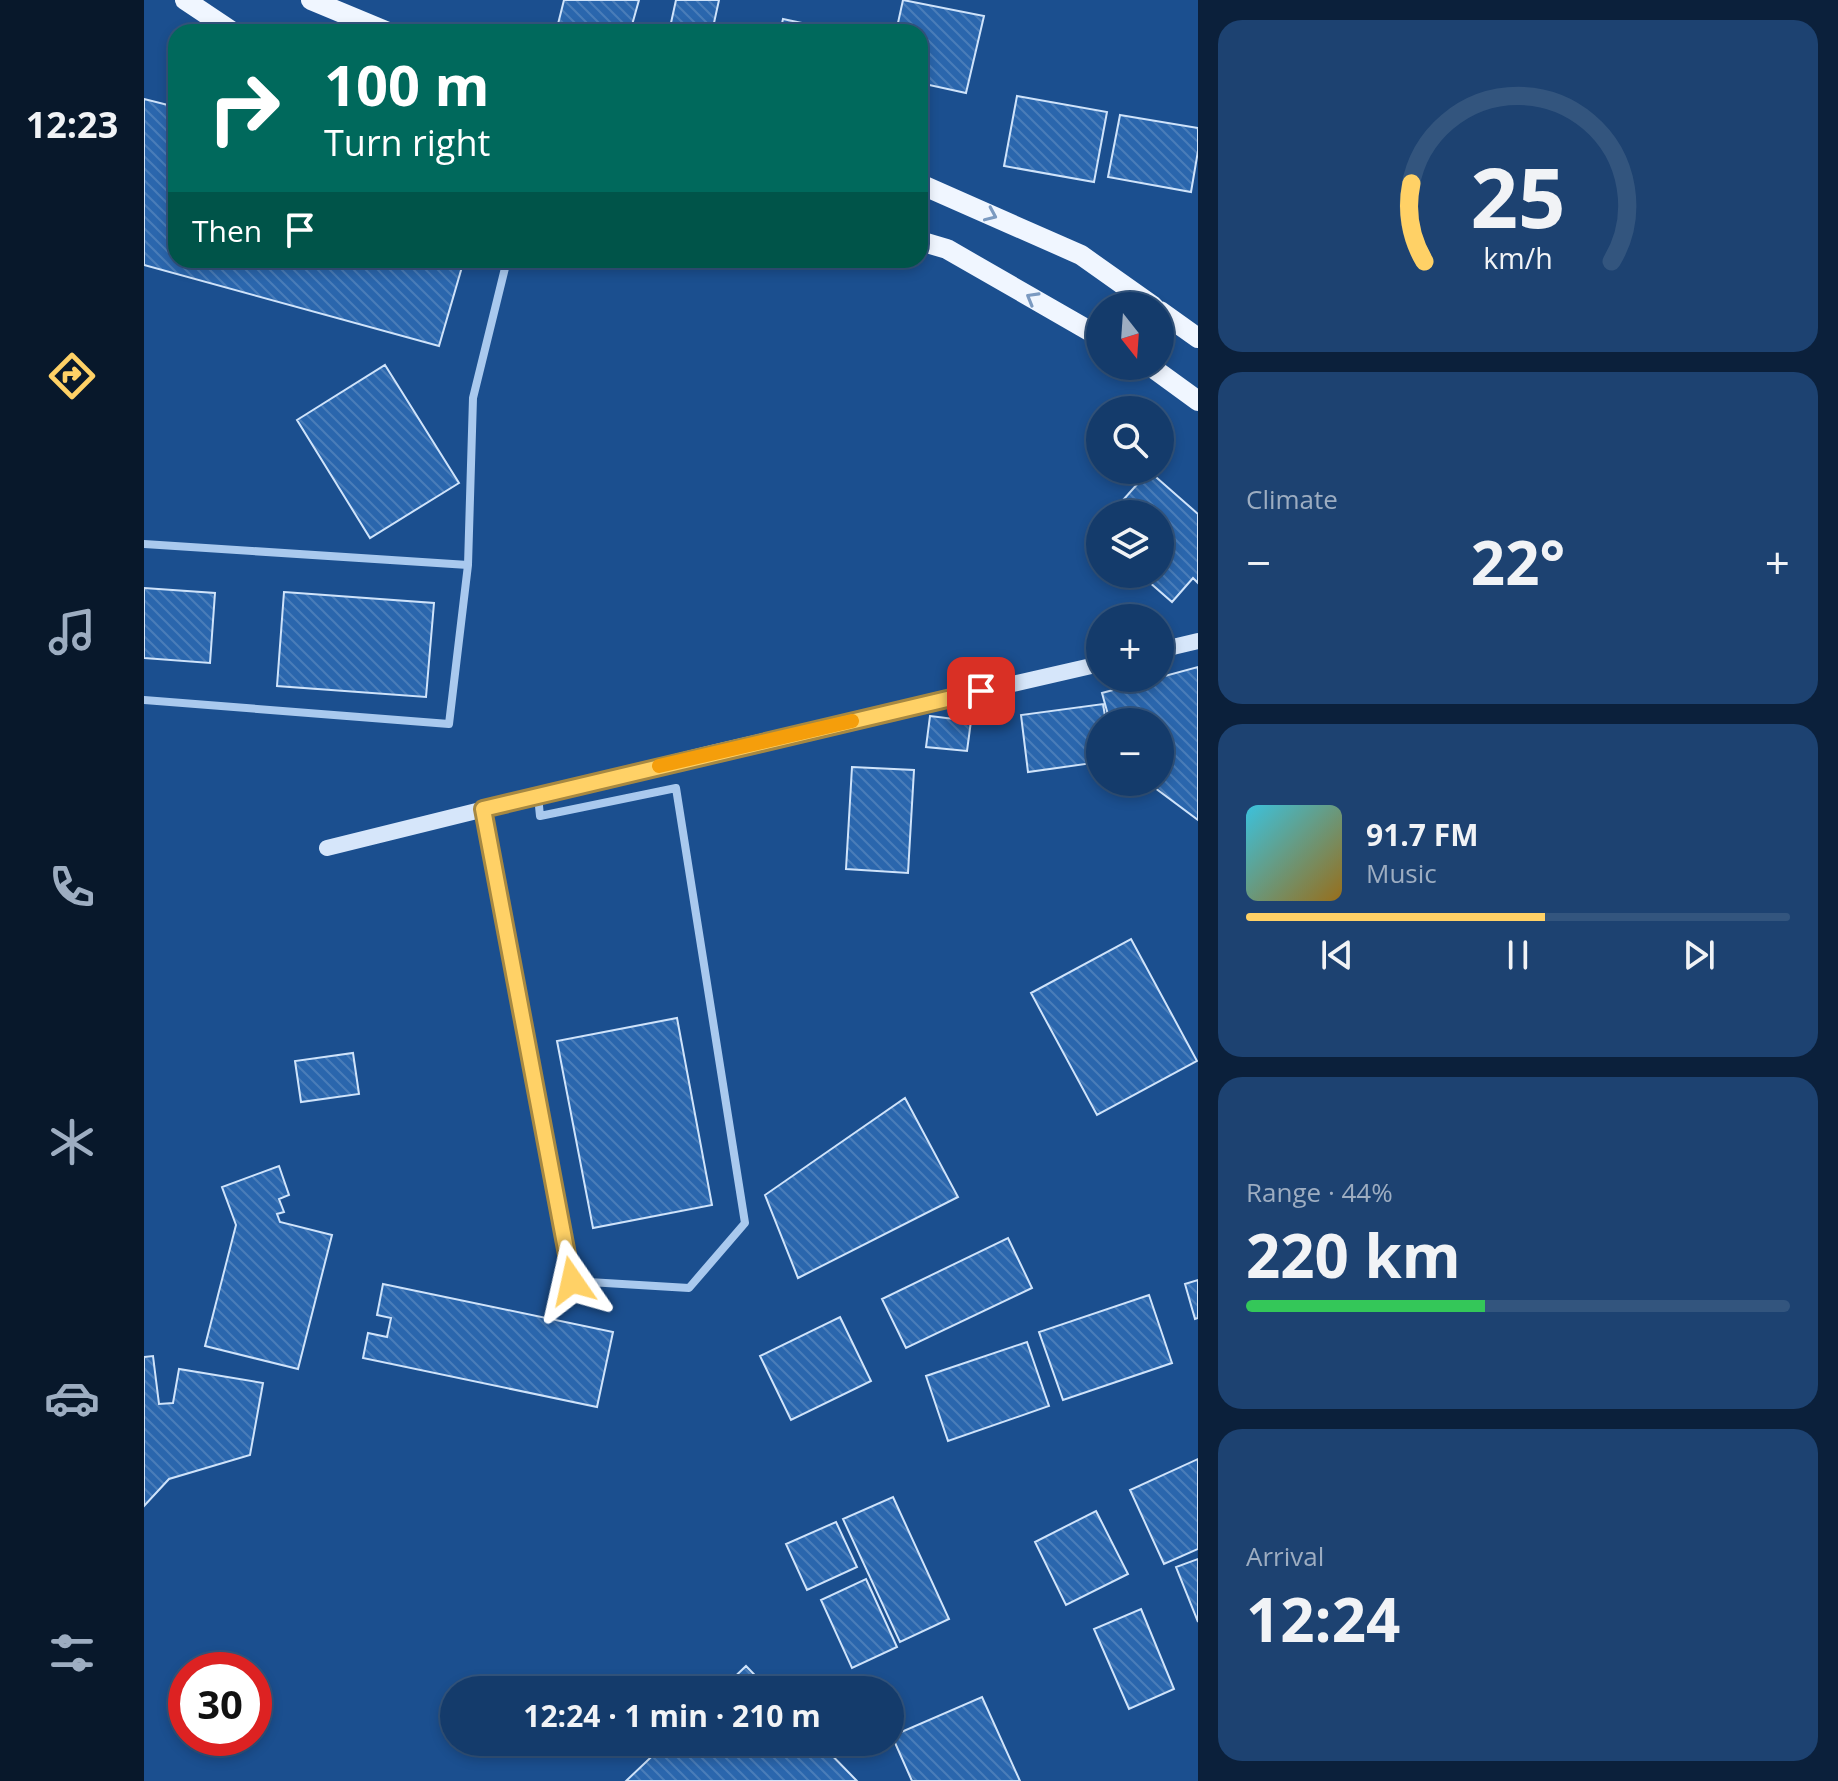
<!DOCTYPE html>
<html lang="en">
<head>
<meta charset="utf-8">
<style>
  body { margin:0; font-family:"Open Sans",sans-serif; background:#1d4271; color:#f1f3f6; height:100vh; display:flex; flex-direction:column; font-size:30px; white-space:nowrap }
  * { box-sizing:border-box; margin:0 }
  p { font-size:26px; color:#9dadc1 }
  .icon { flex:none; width:44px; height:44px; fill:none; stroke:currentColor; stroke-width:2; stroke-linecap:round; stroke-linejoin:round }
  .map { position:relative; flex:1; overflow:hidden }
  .drawer { display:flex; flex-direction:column; gap:20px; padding:20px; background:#0b203b; width:640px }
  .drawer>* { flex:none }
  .hud { position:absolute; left:24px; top:24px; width:760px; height:244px; border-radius:24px; box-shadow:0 4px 12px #0003,0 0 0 2px #33557e; background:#00695c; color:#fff; overflow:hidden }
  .needle { width:52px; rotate:163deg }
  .tools { position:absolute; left:942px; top:292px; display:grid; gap:16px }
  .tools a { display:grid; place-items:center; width:88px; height:88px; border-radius:50%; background:#143b6b; box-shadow:0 4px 12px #0003,0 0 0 2px #33557e; font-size:40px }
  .speed { position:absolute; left:24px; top:1652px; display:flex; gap:16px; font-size:40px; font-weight:700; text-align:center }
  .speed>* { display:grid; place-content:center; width:104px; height:104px; border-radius:50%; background:#143b6b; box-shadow:0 4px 12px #0003,0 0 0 2px #33557e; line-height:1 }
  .speed .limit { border:12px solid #d22; background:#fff; color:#111 }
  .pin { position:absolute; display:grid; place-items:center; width:68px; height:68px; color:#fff; margin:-34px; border-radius:16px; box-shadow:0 4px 12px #0006 }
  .me { position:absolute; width:88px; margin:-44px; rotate:349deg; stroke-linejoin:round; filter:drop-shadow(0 0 6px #0008) }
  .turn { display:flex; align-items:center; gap:28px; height:168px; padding:0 24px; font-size:36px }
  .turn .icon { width:104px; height:104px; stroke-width:2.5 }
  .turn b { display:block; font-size:56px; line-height:68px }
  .then { display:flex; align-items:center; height:76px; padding:0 24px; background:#0003; gap:16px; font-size:30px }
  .big { font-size:60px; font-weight:700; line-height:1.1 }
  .drawer .tile { flex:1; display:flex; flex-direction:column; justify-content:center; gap:12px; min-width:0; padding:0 28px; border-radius:24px; background:#1d4271 }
  .drawer .dial { align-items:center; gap:0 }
  .dial svg { height:208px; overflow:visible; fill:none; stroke:#33557e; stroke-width:7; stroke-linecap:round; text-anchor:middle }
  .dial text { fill:#f1f3f6; stroke:none }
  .song { display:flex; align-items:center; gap:24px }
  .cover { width:96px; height:96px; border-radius:12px; background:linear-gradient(135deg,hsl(190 70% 55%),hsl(40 70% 35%)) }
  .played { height:8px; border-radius:4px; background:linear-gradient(90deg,#ffd166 55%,#33557e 55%) }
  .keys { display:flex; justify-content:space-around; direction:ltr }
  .heat { display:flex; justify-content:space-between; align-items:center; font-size:44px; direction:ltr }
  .charge { height:12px; border-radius:6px; background:linear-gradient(90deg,#34c759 44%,#33557e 0) }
  .trip { position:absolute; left:296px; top:1676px; width:464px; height:80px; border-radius:40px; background:#143b6b; box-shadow:0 4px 12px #0003,0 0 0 2px #33557e; font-weight:700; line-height:80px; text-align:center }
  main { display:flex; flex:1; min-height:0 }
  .dock { display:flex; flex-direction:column; width:144px; justify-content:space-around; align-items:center; background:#08182b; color:#9dadc1 }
  .dock .icon { width:56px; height:56px }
  .dock .active { color:#ffd166 }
  .dock b { font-size:36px; color:#f1f3f6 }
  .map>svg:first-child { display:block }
</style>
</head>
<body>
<main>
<nav class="dock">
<b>12:23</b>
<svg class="icon active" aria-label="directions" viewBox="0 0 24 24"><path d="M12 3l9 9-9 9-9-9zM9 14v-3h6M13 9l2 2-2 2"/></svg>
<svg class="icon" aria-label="music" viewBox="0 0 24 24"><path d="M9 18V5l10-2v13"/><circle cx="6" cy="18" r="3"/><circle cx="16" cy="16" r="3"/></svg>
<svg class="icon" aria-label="phone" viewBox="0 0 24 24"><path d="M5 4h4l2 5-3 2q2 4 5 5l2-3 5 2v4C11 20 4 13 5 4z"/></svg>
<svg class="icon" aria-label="climate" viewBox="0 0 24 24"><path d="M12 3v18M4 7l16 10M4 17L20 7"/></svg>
<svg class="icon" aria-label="car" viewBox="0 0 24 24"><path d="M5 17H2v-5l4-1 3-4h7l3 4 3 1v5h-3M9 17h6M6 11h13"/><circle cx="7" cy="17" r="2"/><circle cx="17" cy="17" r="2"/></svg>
<svg class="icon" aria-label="filters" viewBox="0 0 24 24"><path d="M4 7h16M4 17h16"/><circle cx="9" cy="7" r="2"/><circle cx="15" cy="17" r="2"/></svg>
</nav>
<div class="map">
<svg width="1054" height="1781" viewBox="0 0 1054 1781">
  <defs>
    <pattern id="building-back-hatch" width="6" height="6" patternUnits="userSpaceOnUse" patternTransform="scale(2)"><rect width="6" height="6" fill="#2a66ad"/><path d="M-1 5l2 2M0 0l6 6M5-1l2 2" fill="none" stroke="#4a7db9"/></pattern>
  </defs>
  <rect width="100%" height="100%" fill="#1b4f8f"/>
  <path fill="url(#building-back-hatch)" stroke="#cfe3fa" stroke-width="2" d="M420,0H495L486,32H412Z
    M532,0H575L568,32H525Z
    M759,0L840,16L822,93L776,83V32H752Z
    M639,19L691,30L690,32H636Z
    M873,96L963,112L950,182L860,166Z
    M0,99L32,107V260H217L227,263L228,260H320L295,346L0,265Z
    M976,115L1054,128V151L1047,192L964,177Z
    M241,365L315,483L226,538L153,420Z
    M1005,471L1054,514V583L1049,578L1028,602L996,574H1016V514H976L971,509Z
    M0,588L71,593L66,663L0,658Z
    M140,592L290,603L282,697L133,686Z
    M1054,667V820L1003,782H1016V722H966L958,693Z
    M959,704L962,722H956V762L884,772L877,715Z
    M786,716L827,721L823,751L782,747Z
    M708,767L770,770L764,873L702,869Z
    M987,939L1053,1061L953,1115L887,993Z
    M533,1018L568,1205L449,1228L413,1041Z
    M209,1053L215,1094L157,1102L151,1061Z
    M761,1098L814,1197L654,1278L621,1195Z
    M135,1166L145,1195L135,1199L140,1212L133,1214L136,1222L188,1235L154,1369L61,1346L92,1225L78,1187Z
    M864,1238L888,1288L762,1348L738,1299Z
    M1054,1280V1318L1051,1319L1041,1284Z
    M239,1284L469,1332L453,1407L219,1358L224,1333L243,1337L247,1318L233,1315Z
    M1005,1295L1028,1363L919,1400L895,1332Z
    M696,1317L727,1381L647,1420L616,1356Z
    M883,1342L905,1406L804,1441L782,1376Z
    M9,1356L15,1404L29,1403L35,1369L119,1383L106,1455L25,1479L0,1506V1357Z
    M1054,1459V1549L1020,1564L986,1490Z
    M749,1497L805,1619L756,1642L699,1519Z
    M952,1511L984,1574L922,1605L891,1542Z
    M692,1522L713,1567L663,1590L642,1544Z
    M1054,1559V1622L1032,1567Z
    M722,1579L753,1647L708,1668L677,1600Z
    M997,1609L1030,1689L985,1709L950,1629Z
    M602,1666L625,1690H577Z
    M838,1697L876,1781H768L748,1736Z
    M523,1742H675L713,1781H482Z"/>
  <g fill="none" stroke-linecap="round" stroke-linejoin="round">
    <path stroke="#a9c9ee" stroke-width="8" d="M0,544L324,565
      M0,700L305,724L324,565L329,398L363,260
      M339,809L428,1281L545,1288L601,1223L532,788L396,816L394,796"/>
    <path stroke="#d6e6fa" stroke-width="16" d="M1016,650L1054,641
      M183,848L568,753L956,664"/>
    <path stroke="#f0f6ff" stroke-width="20" d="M41,0L89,32
      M167,0L244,32
      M776,184L937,255L1009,306
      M776,241L803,249L956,337
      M1016,311L1054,338
      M1006,366L1054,401"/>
  </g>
  <defs><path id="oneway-chevron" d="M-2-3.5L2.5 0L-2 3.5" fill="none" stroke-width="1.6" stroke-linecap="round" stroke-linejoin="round" transform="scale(2)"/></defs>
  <g stroke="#7b9ac1">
    <use href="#oneway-chevron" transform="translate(847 215) rotate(24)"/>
    <use href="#oneway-chevron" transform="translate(888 298) rotate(-150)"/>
  </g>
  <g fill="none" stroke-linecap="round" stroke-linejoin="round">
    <defs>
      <path id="route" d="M428,1281L339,809L837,691"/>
    </defs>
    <use href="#route" stroke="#a68842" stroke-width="20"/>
    <use href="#route" stroke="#ffd166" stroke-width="14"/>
    <path stroke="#f59e0b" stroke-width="14" d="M515,766L708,721"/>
  </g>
</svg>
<div class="tools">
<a><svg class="needle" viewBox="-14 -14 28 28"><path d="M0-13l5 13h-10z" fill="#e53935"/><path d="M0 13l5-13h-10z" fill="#9dadc1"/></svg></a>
<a><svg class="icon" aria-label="search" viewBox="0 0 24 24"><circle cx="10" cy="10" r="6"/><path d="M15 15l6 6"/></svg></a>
<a><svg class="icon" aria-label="layers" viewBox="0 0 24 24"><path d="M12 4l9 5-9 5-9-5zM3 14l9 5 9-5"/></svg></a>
<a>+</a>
<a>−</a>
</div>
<div class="speed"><div class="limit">30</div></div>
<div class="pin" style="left:837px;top:691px;background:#d93025"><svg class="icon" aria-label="arrive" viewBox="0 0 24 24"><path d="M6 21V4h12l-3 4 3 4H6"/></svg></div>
<svg class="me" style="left:428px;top:1281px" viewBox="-20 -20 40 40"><path d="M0-17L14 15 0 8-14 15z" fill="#ffd166" stroke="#fff" stroke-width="4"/></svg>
<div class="trip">12:24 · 1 min · 210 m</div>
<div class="hud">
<div class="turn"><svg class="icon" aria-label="right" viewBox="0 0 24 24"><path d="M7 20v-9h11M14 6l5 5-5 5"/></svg><div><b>100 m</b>Turn right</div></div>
<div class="then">Then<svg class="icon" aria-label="arrive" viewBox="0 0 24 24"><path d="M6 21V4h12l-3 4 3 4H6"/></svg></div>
</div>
</div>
<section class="drawer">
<div class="tile dial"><svg viewBox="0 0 100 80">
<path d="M14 69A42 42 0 1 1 86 69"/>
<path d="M14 69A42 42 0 0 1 9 39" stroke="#ffd166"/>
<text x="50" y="56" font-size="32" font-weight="700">25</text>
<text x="50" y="72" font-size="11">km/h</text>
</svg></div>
<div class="tile"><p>Climate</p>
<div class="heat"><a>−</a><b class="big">22°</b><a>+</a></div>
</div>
<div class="tile">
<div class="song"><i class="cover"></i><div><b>91.7 FM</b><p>Music</p></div></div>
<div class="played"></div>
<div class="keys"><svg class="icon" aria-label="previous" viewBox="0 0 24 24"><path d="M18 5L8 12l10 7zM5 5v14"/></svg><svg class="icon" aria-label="pause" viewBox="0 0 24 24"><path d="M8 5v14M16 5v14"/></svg><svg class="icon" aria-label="next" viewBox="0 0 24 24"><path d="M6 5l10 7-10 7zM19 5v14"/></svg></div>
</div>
<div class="tile"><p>Range · 44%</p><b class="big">220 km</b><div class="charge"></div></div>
<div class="tile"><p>Arrival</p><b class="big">12:24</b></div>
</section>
</main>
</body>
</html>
